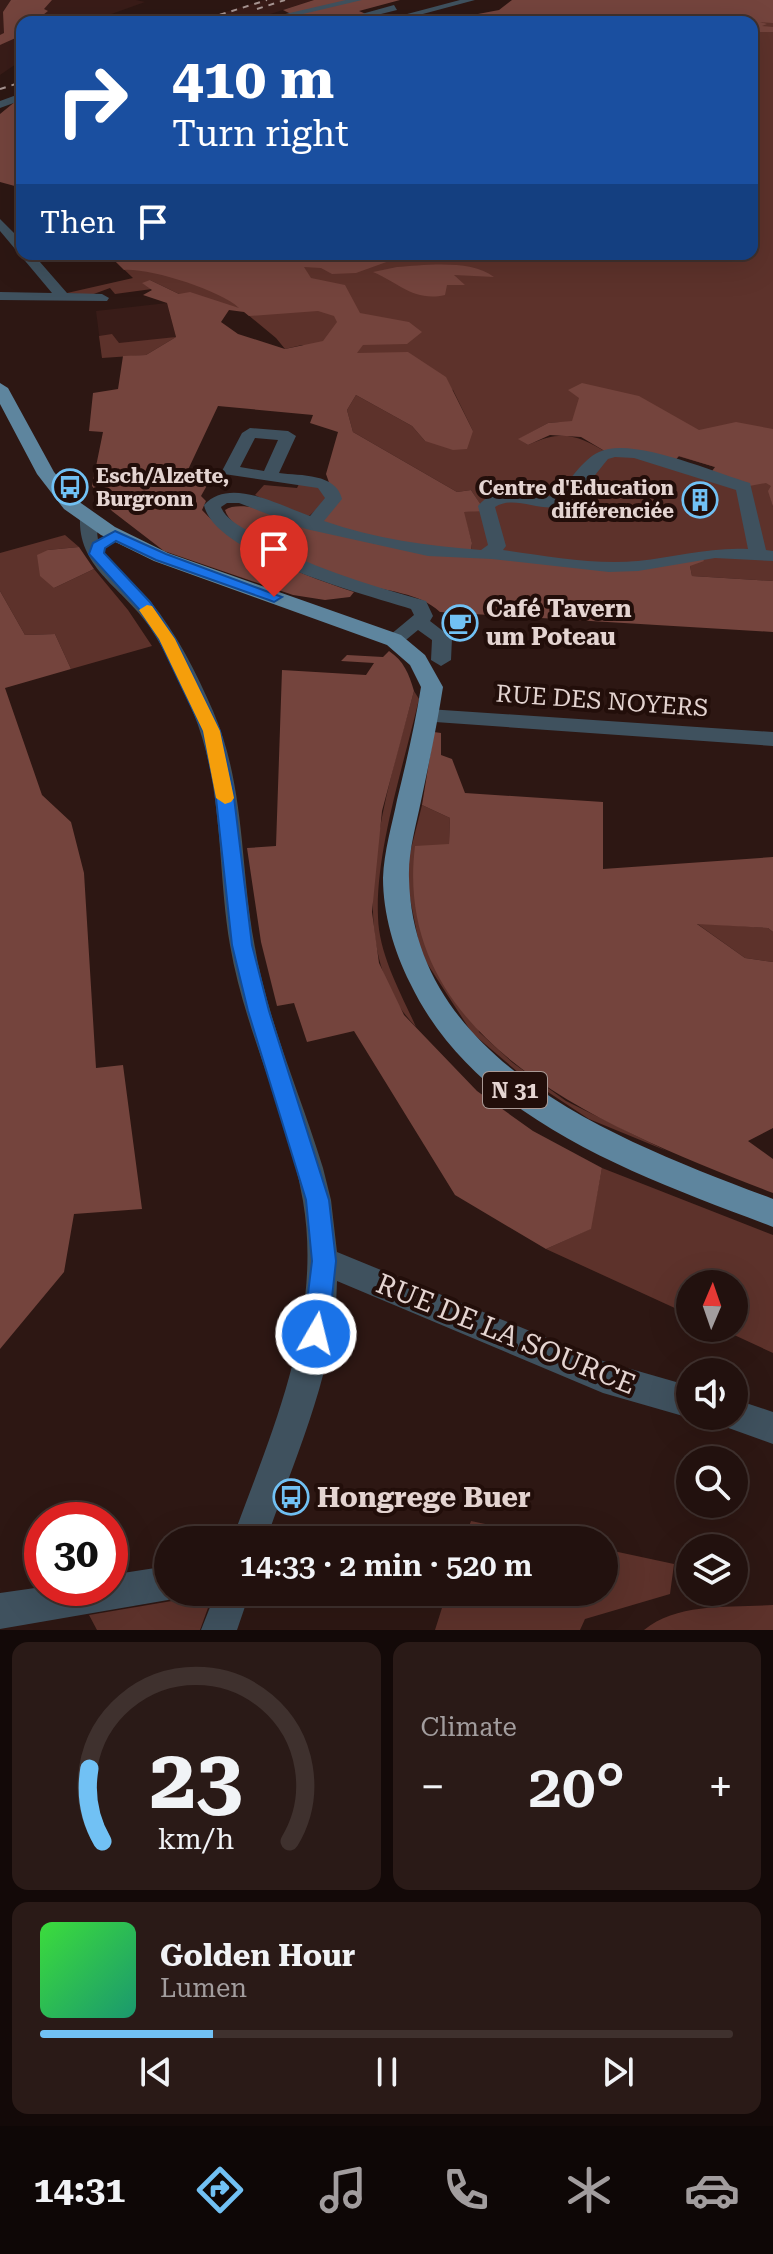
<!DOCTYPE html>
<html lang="en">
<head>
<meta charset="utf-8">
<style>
  body { margin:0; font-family:"Roboto Serif",serif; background:#2a1a17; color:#f1f3f6; height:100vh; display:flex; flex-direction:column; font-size:30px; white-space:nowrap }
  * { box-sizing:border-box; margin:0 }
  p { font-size:26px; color:#a29d9e }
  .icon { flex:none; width:44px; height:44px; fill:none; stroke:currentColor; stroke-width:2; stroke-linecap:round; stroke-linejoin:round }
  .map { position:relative; height:1630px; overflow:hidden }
  .side { display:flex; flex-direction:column; gap:12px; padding:12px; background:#130908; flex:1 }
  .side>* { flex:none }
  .banner { position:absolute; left:16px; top:16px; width:742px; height:244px; border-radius:16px; box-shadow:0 8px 32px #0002,0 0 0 2px #3f312e; background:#1a4fa0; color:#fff; overflow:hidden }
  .needle { width:52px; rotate:2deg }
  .tools { position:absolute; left:676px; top:1270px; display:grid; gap:16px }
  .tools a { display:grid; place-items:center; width:72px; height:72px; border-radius:50%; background:#22110e; box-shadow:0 8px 32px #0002,0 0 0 2px #3f312e; font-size:40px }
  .speed { position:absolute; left:24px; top:1502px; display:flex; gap:16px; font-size:40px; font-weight:700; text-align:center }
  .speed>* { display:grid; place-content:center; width:104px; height:104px; border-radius:50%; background:#22110e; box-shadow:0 8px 32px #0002,0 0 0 2px #3f312e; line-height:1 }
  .speed .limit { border:12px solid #d22; background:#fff; color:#111 }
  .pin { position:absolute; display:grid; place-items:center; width:68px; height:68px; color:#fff; margin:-82px -34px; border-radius:50% 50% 50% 0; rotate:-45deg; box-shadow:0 0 8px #0007 }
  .pin .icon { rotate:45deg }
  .me { position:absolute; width:88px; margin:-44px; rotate:8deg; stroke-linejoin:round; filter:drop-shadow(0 0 6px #0008) }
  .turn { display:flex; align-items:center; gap:28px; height:168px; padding:0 24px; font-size:36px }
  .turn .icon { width:104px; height:104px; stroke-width:2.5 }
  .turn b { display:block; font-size:56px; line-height:68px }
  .then { display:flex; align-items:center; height:76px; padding:0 24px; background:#0003; gap:16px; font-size:30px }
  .big { font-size:60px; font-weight:600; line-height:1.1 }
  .side .widget { flex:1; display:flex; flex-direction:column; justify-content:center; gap:12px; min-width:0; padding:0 28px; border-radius:16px; background:#2a1a17 }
  .side .dial { align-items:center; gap:0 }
  .dial svg { height:208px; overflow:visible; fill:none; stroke:#3f312e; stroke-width:7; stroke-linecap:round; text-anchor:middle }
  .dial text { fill:#f1f3f6; stroke:none }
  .song { display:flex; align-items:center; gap:24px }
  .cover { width:96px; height:96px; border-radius:12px; background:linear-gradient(135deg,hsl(120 70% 55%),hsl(160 70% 35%)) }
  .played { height:8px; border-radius:4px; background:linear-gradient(90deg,#71c1f4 25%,#3f312e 25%) }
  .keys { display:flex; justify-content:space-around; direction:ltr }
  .heat { display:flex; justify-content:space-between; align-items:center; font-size:44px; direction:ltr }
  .side .tiles { flex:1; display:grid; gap:12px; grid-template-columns:1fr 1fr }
  .widget:last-child { grid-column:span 2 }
  .trip { position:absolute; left:154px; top:1526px; width:464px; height:80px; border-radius:40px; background:#22110e; box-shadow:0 8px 32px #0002,0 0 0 2px #3f312e; font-weight:600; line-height:80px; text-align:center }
  .tab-bar { display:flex; height:128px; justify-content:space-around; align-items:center; background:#0e0706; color:#a29d9e }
  .tab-bar .icon { width:56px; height:56px }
  .tab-bar .current { color:#71c1f4 }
  .tab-bar b { font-size:36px; color:#f1f3f6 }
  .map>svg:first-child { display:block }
</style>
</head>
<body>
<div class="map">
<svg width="773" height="1630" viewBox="0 0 773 1630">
  <rect width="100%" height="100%" fill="#2d1713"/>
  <path fill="#391c18" d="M0,0H136L145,2L89,22H22V60L0,75Z
    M264,0H314L245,22H193Z
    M167,303L176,337L102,358L96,311Z"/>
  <path fill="#5d322b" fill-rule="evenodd" d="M773,0V489L769,491L773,507V581L692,576L690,566H638L470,556L472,543L463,512L484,510L471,490L457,492L353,432L347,410L356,395L412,426L425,441L473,431L453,390L302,345L285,349L276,338L241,309L179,294L150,280L152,289L115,294L110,288L91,295L67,293L133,278L108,254H752V22H544ZM562,422L715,467L733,482L614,452L608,453C577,435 562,429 528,445L519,439L548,423Z
    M112,334L119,343L176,337L146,355L102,358L99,336Z
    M300,482L320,486L328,499L309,516L283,509L255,495L264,485L297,488Z
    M65,535L79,547L48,550L54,588L94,569L128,610L152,646L71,669L55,634L25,635L0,591V553Z
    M414,691L419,699C404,764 375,852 378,917C379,955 401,993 416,1027C335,944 388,788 414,691Z
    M422,805L450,818L449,845L479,1032L513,1063L566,1101L667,1151L589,1119L519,1073L472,1033L421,954L405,873Z
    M696,923L768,928L773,932V962L745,958Z
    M602,1168L773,1235V1353L719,1328H734V1284H690V1315L546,1249L590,1229Z
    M471,1521L561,1540H464Z
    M604,1549L674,1564L670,1594L585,1619L580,1630H435L447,1592H604Z
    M213,1594L200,1630H97L89,1615Z
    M773,1605V1630H644C678,1602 730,1608 773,1605Z"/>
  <path fill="#74443d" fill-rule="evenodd" d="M11,0H52L44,9L48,11L34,22H22V30L18,33L20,36L0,45V35L4,33L3,12Z
    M314,0H400L359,11L366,14L344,19L333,16L314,19L320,22H268L291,14L283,10Z
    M512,0H773V23L760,22L767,24L762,26L773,27V32H752V22H436L499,10Z
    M22,96V188L0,182V114Z
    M108,254H479L478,258L392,260L356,273L332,274L321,268L304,267L311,278L345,285L360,313L409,322L422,332L407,344L363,345L357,353L408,352L446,377L473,431L467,449L453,450L425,441L412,426L356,395L347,410L353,432L457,492L471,490L485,511L464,512L472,543L470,555L572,565L702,558L704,561L690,566L692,576L773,581V632L440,612C419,592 387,592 359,583C329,573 234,541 225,510C243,498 291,519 312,524L332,491L326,474L338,432L310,423L313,415L218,406L186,474L210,480L201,496L206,501L202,510C240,551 302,575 354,592L350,597L325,600L293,595L164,551L112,511L92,486L103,432L89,431L93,393L118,389L123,356L146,355L176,337L167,303L143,295L152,290L142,283L150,280L179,294L190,292L239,308C220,290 149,268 124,270ZM229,310L244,312L249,316L318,311L334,316L337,322L323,341L285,349L238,334L221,322Z
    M397,267C424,265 472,259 494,277L454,275L465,285H447L445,295C414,302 399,283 373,272Z
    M582,383L639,396L699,430L736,422L773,429V507L768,491L771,486L766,483L744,487L709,475L715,467L679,456L672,464L608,453L581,437L550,435L528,445L518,439L548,423L572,421L579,398L568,390Z
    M79,547L94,569L54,588L40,576L37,555L48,550Z
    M0,591L25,635L55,634L71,669L5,688L42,795L71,822L84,873L96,1068L123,1065L142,1209L74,1214L64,1272L0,1349Z
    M389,651C404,661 409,674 414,691L382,811L372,912L379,963L404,1015L477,1091L533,1131L602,1168L591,1229L546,1249L455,1195L354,1031L307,1042L294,1003L277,1006L261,942L247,848L276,846L282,670L366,675L374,663L341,661L347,655L383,657Z
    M434,732L441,733V755L452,759L465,793L603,802V869L773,857V932L768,928L697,924L745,958L773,962V1128L748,1141L773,1159V1193C621,1133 390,1049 415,846L449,844L450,818L422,805Z"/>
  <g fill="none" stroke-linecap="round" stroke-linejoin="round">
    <path fill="#3f515e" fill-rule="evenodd" d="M346,0H362L269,22H251Z
      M460,0H475L393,22H377Z
      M394,5L397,10L349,22H333Z
      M22,93V100L0,108V101Z
      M0,219L22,241V254H33L67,293L102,294L109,298L107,301L0,300V292L52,293L0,231Z
      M250,428L288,431L296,436L279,473C301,476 336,473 342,499L324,521C375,539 428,546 481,550L488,545L478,506C498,482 529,498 556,496C568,483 583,459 599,452C632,436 715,473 750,483L766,550L773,551V561L715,558L638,571L609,572L492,559L428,556L306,529L239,503H227L221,507C225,518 238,525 248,531C303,566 363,583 426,601L433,616L430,621L452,638L451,660L441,666L431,660L432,640L418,630L401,644H387L384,640L414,615L411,609C366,595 214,555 204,505C230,476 280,506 310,516L325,498L318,488L224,474L222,471L242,433ZM255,438L278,440L264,471L240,467ZM615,457L634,458L736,490L748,549C710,547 676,557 638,561C593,565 547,556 503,550L506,546L495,507C517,493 547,518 569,502C584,492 596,473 608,459Z
      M89,513L98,518C97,528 96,539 101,548C111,569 135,583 150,601C177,634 196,672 213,711C245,785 240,864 254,942C267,1020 300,1093 323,1168L331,1200L337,1252L603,1361L690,1386V1416H694L690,1418L603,1393L337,1281C336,1369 295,1458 266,1540H232C272,1431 323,1319 303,1201C288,1113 245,1033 230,945C217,867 224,787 193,712C181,683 167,653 149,626C123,588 78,568 80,518Z
      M428,709L773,732V746L421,721L418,716Z
      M734,1399L773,1412V1444L723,1426L719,1416H734Z
      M168,1566V1592H182L168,1600L0,1629V1593L42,1587L110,1588V1575Z
      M216,1592H250L237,1630H201Z"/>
    <path fill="#5e859e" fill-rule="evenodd" d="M0,383L8,388L54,472L78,501L115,527L168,553L401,635L425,655L443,687C437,725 429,763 421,801C416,826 408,852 409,878C413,1066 626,1143 773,1199V1227C639,1176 476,1121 410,983C394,951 383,914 383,878C384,851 392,825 397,800C406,763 415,725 421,687L410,665L387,645L154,561L101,535L64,509L37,474L0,404Z"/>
    <path stroke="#a79592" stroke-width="2" stroke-dasharray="6 6" stroke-linecap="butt" d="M257,9L285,0
      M197,22L267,0
      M0,89L22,82"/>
  </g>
  <path fill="#1a73e8" stroke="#114b97" stroke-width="2" d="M115,531L166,554L282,597L274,602L269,600L156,560L116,541L105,548L104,553L150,602L175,639L220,731L233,789L252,945L269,1011L329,1200L336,1261L328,1334L325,1343L316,1347L307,1343L303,1334L312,1261L306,1200L248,1011L232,945L215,789L203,731L159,639L139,609L89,554L93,543Z"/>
  <path fill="#f59e0b" d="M147,605L152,606L175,639L220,731L234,798L231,802L225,804L216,798L203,731L159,639L139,610Z"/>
  <defs>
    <symbol id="bus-ring" viewBox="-11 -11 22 22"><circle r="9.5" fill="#220e0a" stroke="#71c1f4" stroke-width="1.5"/><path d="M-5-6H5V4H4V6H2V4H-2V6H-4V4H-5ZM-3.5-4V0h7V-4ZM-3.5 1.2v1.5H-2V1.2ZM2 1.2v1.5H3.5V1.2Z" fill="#71c1f4"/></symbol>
    <symbol id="building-ring" viewBox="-11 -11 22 22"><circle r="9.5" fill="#220e0a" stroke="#71c1f4" stroke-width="1.5"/><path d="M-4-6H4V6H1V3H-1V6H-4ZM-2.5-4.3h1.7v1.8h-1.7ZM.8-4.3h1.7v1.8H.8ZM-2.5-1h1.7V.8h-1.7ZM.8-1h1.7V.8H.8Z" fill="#71c1f4"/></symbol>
    <symbol id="cafe-ring" viewBox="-11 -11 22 22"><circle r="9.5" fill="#220e0a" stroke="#71c1f4" stroke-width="1.5"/><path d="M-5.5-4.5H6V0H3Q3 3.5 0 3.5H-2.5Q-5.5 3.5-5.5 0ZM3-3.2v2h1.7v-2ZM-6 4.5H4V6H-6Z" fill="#71c1f4"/></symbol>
  </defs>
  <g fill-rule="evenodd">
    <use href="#bus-ring" x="50" y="467" width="40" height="40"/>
    <use href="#building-ring" x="680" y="480" width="40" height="40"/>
    <use href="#cafe-ring" x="440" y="603" width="40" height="40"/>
    <use href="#bus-ring" x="271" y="1477" width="40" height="40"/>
  </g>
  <g text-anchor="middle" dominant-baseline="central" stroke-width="8" stroke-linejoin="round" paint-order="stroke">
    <g font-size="20" font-weight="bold" fill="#e4d4d1" stroke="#220e0a" text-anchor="start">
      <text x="96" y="476">Esch/Alzette,<tspan x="96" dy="23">Burgronn</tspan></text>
      <text x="674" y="488" text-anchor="end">Centre d'Education<tspan x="674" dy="23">différenciée</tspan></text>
    </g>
    <rect fill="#220e0a" stroke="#aa9995" stroke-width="2" x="483" y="1072" width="64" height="36" rx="6"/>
    <g font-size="22" font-weight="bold" fill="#e4d4d1">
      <text x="515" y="1090">N 31</text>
    </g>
    <g font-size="24" font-weight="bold" fill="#e4d4d1" stroke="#220e0a" text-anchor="start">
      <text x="486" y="609">Café Tavern<tspan x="486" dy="28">um Poteau</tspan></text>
    </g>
    <g font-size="24" fill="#e4d4d1" stroke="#220e0a">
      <text transform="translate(602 701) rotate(4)">RUE DES NOYERS</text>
    </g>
    <g font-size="28" fill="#e4d4d1" stroke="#220e0a">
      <text transform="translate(506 1334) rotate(22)">RUE DE LA SOURCE</text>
    </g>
    <g font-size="28" font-weight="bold" fill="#e4d4d1" stroke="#220e0a" text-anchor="start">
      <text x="317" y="1497">Hongrege Buer</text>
    </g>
  </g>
</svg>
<div class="tools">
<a><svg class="needle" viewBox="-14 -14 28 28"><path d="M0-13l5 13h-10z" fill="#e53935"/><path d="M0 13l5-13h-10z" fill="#a29d9e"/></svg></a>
<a><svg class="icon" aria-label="sound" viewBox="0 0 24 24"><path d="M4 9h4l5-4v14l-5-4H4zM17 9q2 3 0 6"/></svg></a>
<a><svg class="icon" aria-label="search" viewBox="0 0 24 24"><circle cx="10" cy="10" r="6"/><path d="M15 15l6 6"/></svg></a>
<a><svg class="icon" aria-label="layers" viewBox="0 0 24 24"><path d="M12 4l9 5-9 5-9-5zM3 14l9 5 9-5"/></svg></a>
</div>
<div class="speed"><div class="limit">30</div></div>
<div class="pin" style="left:274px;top:597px;background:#d93025"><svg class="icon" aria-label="arrive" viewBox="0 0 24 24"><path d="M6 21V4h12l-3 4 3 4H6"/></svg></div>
<svg class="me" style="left:316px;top:1334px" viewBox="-20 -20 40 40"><circle r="17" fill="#1a73e8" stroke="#fff" stroke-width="3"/><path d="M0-11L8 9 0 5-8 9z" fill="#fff"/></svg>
<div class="trip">14:33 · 2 min · 520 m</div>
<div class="banner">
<div class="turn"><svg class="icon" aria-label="right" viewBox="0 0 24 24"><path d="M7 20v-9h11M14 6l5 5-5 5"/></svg><div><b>410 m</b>Turn right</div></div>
<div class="then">Then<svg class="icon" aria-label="arrive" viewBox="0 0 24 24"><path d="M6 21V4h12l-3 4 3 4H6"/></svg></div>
</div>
</div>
<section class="side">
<div class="tiles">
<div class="widget dial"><svg viewBox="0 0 100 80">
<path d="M14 69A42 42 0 1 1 86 69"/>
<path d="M14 69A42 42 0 0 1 9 41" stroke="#71c1f4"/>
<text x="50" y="56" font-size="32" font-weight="700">23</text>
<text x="50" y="72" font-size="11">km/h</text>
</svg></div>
<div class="widget"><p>Climate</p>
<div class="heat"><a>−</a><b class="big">20°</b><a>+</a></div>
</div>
<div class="widget">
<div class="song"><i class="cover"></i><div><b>Golden Hour</b><p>Lumen</p></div></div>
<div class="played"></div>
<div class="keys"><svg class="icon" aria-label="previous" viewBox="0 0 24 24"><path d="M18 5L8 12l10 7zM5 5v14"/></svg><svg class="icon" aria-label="pause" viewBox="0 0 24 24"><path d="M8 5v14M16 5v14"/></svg><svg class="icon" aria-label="next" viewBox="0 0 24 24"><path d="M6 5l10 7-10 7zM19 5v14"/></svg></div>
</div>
</div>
</section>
<nav class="tab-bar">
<b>14:31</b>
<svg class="icon current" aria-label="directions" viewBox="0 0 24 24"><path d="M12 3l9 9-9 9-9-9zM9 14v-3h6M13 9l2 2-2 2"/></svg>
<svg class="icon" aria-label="music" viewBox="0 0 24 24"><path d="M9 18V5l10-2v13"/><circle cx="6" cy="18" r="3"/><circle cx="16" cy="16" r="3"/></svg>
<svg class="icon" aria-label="phone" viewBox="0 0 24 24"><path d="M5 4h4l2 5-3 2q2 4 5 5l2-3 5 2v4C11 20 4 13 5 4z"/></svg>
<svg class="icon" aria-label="climate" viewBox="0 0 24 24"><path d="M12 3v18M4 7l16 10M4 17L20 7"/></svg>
<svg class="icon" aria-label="car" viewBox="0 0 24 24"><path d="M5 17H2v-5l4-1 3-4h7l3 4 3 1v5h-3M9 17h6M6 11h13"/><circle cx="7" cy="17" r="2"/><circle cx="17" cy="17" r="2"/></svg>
</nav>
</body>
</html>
